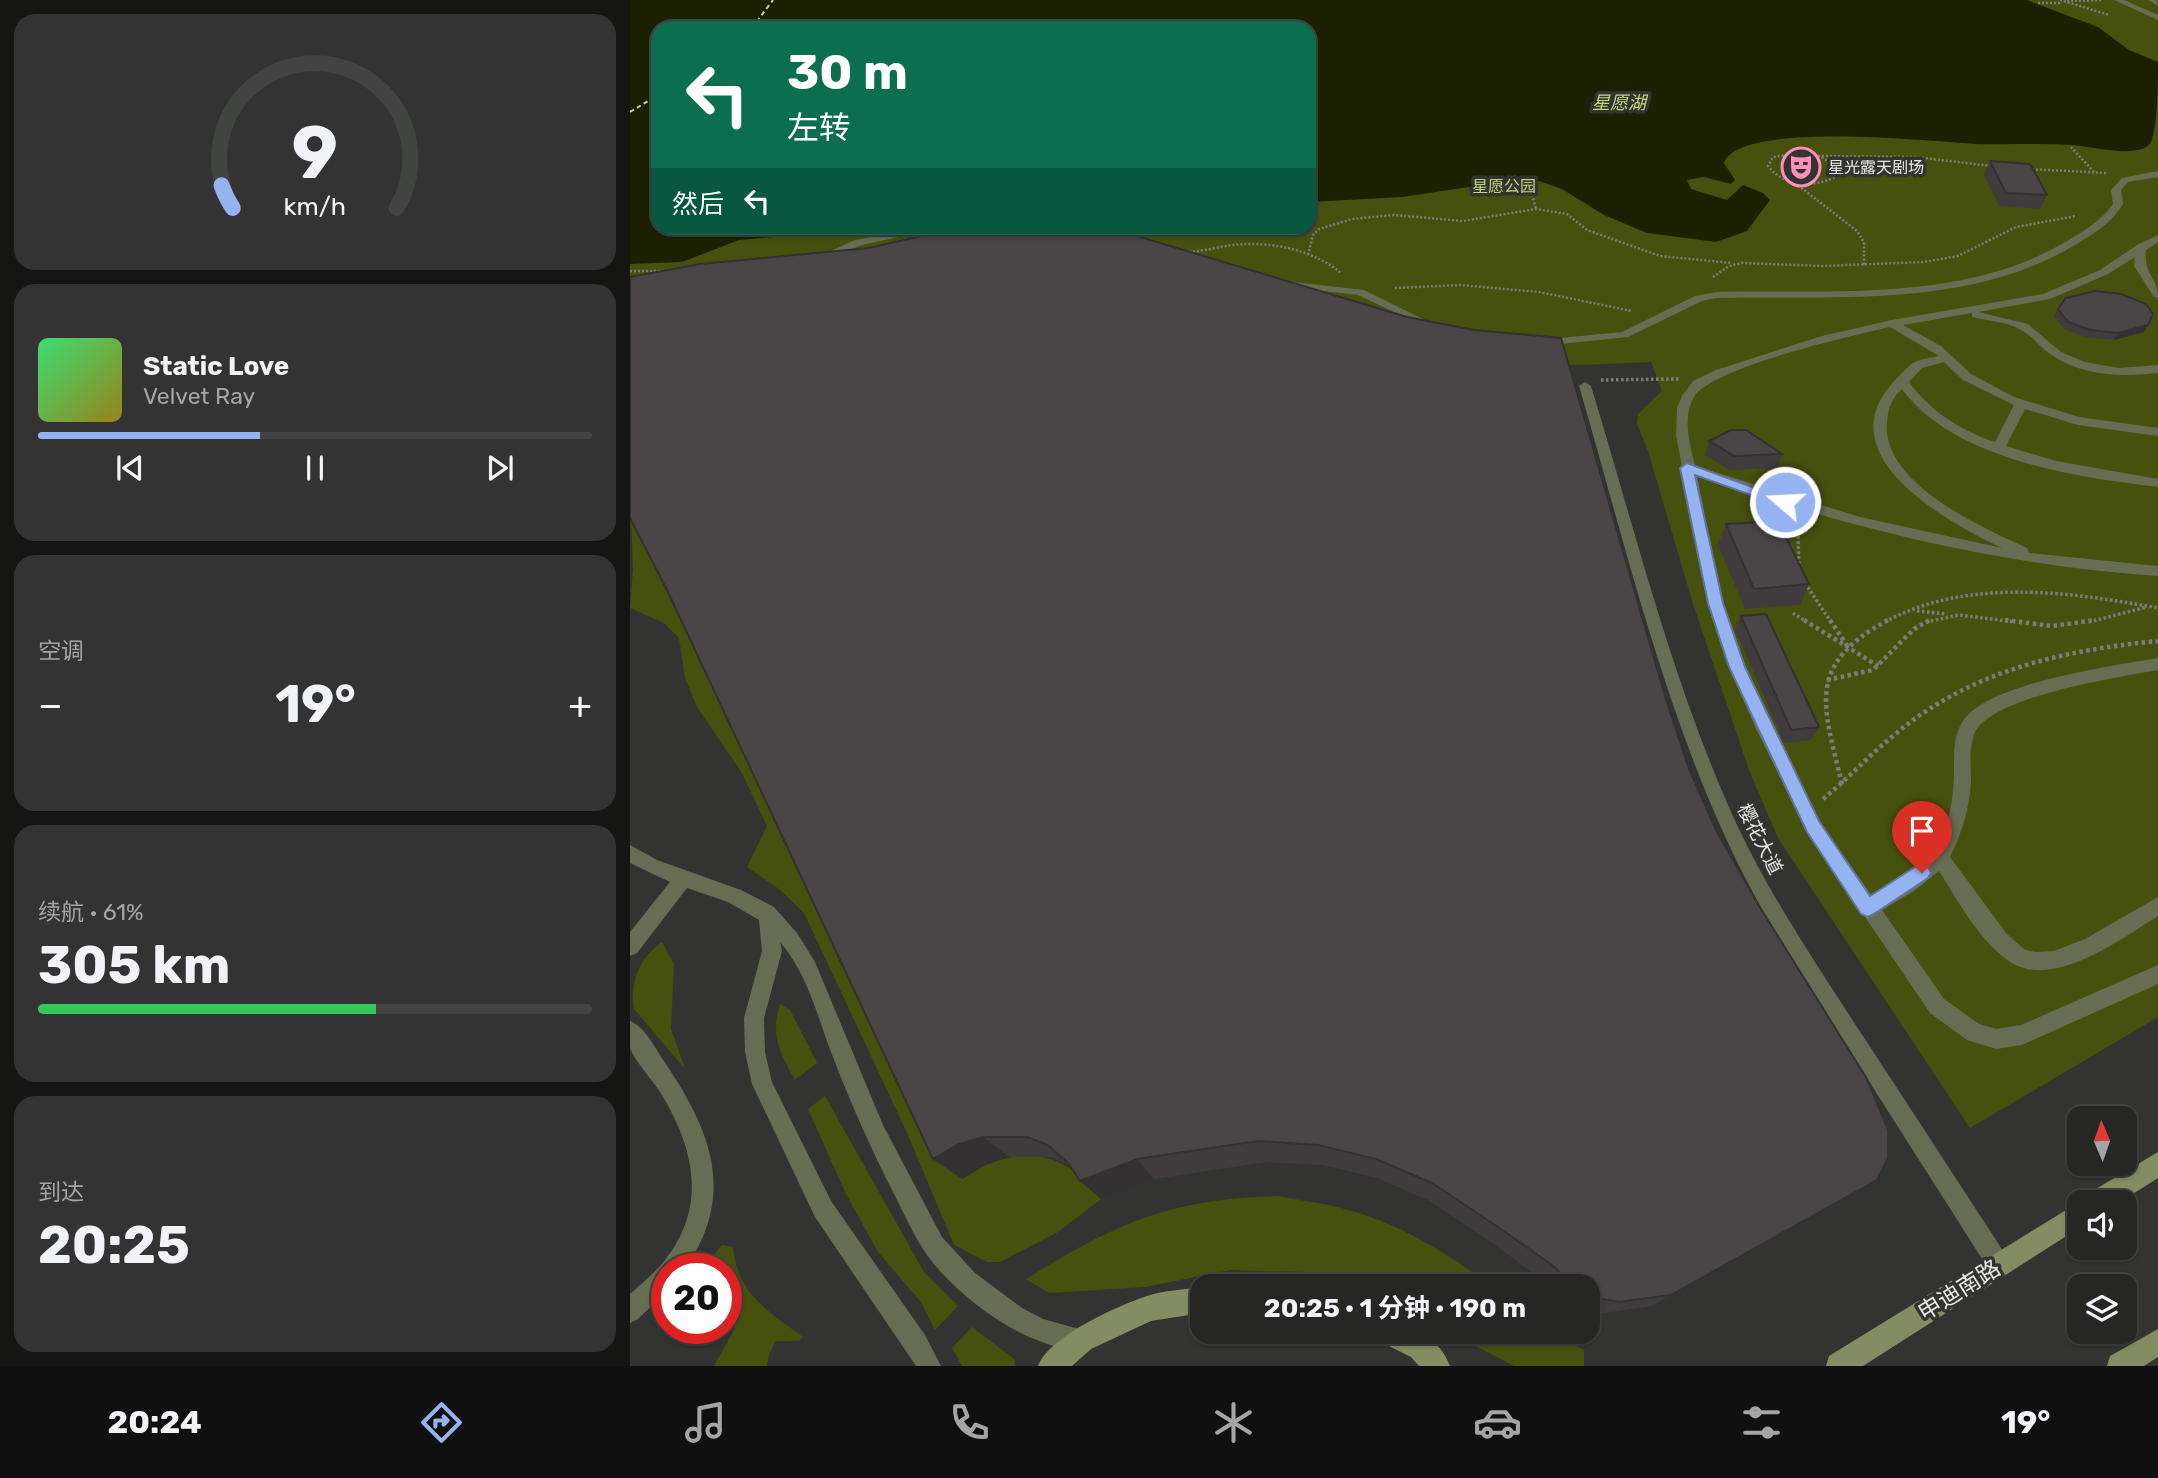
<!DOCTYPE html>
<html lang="zh">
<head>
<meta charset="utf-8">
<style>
  body { margin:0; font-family:Rubik,"Noto Sans SC",sans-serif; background:#323332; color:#f1f3f6; height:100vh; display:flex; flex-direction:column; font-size:26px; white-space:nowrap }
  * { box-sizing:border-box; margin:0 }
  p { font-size:23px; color:#a4a5a7 }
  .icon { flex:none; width:38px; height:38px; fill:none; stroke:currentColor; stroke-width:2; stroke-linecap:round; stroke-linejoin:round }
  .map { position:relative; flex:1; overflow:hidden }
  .sheet { display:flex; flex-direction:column; gap:14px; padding:14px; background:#151514; width:630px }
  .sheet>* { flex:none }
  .top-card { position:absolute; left:21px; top:21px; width:665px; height:214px; border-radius:21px; box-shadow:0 2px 5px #0004,0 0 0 2px #424442; background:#0b6e4f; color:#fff; overflow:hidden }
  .needle { width:46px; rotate:358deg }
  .controls { position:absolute; left:1437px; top:1106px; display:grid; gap:14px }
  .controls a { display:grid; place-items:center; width:70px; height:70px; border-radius:14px; background:#262725; box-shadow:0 2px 5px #0004,0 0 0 2px #424442; font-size:35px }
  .speed { position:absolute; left:21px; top:1253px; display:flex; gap:14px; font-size:35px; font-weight:700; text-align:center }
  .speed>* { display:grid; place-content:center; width:91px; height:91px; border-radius:50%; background:#262725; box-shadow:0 2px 5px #0004,0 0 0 2px #424442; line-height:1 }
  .speed .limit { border:10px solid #d22; background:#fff; color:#111 }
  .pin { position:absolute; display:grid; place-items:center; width:60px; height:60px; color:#fff; margin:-72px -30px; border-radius:50% 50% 50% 0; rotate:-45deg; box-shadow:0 0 7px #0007 }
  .pin .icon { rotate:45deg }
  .me { position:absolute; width:77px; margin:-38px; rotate:289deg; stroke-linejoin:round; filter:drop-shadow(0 0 5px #0008) }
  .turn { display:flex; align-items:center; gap:24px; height:147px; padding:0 21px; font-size:32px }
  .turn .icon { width:91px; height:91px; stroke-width:2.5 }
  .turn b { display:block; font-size:49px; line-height:60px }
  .then { display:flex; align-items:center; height:66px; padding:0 21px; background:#0003; gap:14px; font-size:26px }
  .big { font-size:52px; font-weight:700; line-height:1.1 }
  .sheet .card { flex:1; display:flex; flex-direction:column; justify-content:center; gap:10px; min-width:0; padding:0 24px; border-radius:21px; background:#323332 }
  .sheet .dial { align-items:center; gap:0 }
  .dial svg { height:182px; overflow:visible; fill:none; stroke:#424442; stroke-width:7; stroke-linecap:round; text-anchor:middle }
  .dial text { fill:#f1f3f6; stroke:none }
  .song { display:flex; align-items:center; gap:21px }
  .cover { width:84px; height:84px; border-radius:10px; background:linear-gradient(135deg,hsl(140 70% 55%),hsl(50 70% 35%)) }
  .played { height:7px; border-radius:4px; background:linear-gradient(90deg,#95b2f1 40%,#424442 40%) }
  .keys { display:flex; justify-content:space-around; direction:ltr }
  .heat { display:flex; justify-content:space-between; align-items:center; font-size:38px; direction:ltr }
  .charge { height:10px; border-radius:5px; background:linear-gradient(90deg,#34c759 61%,#424442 0) }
  .trip { position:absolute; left:560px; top:1274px; width:410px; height:70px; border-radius:21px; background:#262725; box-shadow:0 2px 5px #0004,0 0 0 2px #424442; font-weight:700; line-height:70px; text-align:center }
  .tabs { display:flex; height:112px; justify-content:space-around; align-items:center; background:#0f100f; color:#a4a5a7 }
  .tabs .icon { width:49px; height:49px }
  .tabs .selected { color:#95b2f1 }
  .tabs b { font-size:32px; color:#f1f3f6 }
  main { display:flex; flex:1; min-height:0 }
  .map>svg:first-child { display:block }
</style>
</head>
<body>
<main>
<section class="sheet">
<div class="card dial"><svg viewBox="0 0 100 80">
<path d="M14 69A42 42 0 1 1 86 69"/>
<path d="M14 69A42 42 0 0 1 9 59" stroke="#95b2f1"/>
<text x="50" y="56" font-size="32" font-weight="700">9</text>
<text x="50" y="72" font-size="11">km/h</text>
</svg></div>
<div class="card">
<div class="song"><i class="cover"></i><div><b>Static Love</b><p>Velvet Ray</p></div></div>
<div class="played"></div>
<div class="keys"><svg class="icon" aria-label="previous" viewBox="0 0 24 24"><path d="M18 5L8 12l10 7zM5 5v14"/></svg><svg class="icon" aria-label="pause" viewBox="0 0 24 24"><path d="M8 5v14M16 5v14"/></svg><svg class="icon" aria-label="next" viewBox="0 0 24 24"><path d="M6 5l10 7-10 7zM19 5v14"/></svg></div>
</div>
<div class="card"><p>空调</p>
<div class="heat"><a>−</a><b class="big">19°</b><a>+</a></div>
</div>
<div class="card"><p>续航 · 61%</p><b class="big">305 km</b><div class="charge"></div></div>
<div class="card"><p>到达</p><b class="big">20:25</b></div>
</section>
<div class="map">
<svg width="1528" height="1366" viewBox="0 0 1528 1366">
  <rect width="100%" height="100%" fill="#333431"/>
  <path fill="#46510e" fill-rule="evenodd" d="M0,0H1528V1017L1340,1128L1148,838L1119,770L1063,604L1018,451L1007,424L1008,414L1032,391L1021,362L924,366L0,321ZM28,28H679V228H28Z
    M0,496L332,1178C340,1175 348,1168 356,1165C403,1145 442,1158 471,1199L428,1232L370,1262H357L324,1245L278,1135L174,913L149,889L117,867L137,826L112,773L67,707L55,678L49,638L34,623L0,608L3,568Z
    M32,942L44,964L41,1029L55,1069L4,1009C0,982 9,958 32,942Z
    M150,1004L160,1010L187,1063L165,1080C150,1054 140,1033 150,1004Z
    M195,1096L294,1272L328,1306L305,1330L291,1302L248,1252L216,1194L178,1109Z
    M648,1196C671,1201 696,1203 718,1210C771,1224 818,1254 862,1286H722L673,1272L601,1270L515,1287L419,1293L396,1279C486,1223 540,1199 648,1196Z
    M92,1245L103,1247C108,1295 137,1310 173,1337L169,1341H146L139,1354L137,1366H84L105,1328L96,1326V1269H73Z
    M342,1327L384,1359L385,1366H332L322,1348Z
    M819,1332H916L954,1350V1366H884Z"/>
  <path fill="#1b2100" d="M0,0H1397L1468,27L1499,50L1528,62C1528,82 1528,130 1520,144C1506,159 1461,146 1442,145C1410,143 1378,145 1346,144C1305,142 1108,120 1094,163L1105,180L1101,184L1074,177L1057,180L1061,189L1097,200L1113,185L1133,193L1140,200L1117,231L1086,242L1017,233L974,215L932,189L900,178L772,197L679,202V28H28V228H197L164,235L109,240L52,262L0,264Z"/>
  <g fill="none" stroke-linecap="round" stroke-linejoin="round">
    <path stroke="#c4d97a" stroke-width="2" stroke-dasharray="4.5 3.5" stroke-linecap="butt" d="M122,28L143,0
      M0,112L28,95"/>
    <path stroke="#7c7d7a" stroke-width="2.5" stroke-dasharray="2 2" stroke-linecap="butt" d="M1430,0L1479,15
      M1437,1L1473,0
      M1408,3H1432
      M1441,147L1464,172
      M1172,153L1193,158L1206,167L1205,177C1183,188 1154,187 1138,166L1143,157Z
      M1188,156L1285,157L1361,166
      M1398,169L1477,173
      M899,183L906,209
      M1165,183L1227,231L1234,242V265
      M498,228L511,238
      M559,252C574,251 588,247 602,245C640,241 682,249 711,273
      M678,255L683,235L689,229L722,219L764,215L833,221L906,209L937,214L957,230L1030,256L1102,263
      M0,271H41
      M1083,277L1099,266L1112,263L1192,266L1293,262L1328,256L1386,227L1446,216
      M765,288L830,285L909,292L1002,311"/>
    <path stroke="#7c7d7a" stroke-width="3.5" stroke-dasharray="2.5 2.5" stroke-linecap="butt" d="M971,380L1049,379
      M1129,513L1168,537L1169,565
      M1175,583L1201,622
      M1287,611L1317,614
      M1163,613L1177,622
      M1255,622C1337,577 1441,592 1528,608
      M1296,622L1329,615L1385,622
      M1459,622L1517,607"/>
    <path stroke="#7c7d7a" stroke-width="4.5" stroke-dasharray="3.5 3.5" stroke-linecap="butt" d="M1174,620L1248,666
      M1200,620L1218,647
      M1375,620L1422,626L1466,620
      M1197,680L1243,670L1284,629L1300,620
      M1212,784C1193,705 1175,665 1258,620
      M1193,799C1219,778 1242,752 1269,731C1344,670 1434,650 1528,641"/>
    <path fill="#666d52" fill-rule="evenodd" d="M1484,0H1494L1528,15V20Z
      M1518,0H1527L1528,6Z
      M1528,171V177L1498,182L1491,190L1493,204C1482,223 1463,234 1445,245C1338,309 1205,295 1086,298L1072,301L998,337L910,346L904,343L910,340L992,332L1065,296L1086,292C1203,289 1333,303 1437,241C1454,231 1472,220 1483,204L1481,190L1492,178Z
      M291,228H310L232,245L186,263L181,260L225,240Z
      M1528,235V242L1516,250C1513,275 1528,276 1528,298L1524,297L1504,266L1505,257L1478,274L1420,299L1348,312L1398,324L1431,352L1455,362L1489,368L1528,365V373C1493,377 1453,376 1423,356C1410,348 1403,335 1389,329C1374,321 1358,321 1342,317V313L1273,325L1311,346L1341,374L1384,397L1449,417L1528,428V436L1448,425L1395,409L1376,446L1426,461L1528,479V487C1446,477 1324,460 1272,389C1262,398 1258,408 1257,422C1251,483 1351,527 1397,548L1399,553L1528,566V576C1367,565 1219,528 1067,476L1092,603L1115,667L1143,731L1189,821L1242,896C1302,862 1324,839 1324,767C1324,749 1324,730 1337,716C1367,682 1482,666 1528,658V670C1491,677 1351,697 1343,738C1339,752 1341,766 1341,780C1340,807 1332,833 1320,857L1377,934L1395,950L1406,952L1424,951L1455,939L1528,897V916C1492,938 1425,989 1382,963C1350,943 1329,902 1309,871L1284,891L1252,910L1314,999L1349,1024L1366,1029L1391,1025L1528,965V984L1392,1045L1366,1049L1337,1040L1300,1013L1177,831L1127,731L1099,667L1078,603L1046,435L1047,408L1052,396L1063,381L1086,370L1192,336L1262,320L1413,294L1470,270L1507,245ZM1260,327L1309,356C1301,358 1289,359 1283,363C1275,369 1259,386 1254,394C1208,463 1323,525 1372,548L1230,517L1065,466C1060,445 1052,417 1064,397C1080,368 1224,335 1260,327ZM1314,362L1333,380L1384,405L1365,442C1330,430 1301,412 1279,382L1292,368Z
      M655,281L734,290L805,325L795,327L728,295L651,286V282Z
      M955,382L961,386C1006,533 1043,687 1108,827C1141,897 1185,962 1227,1027C1277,1103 1327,1180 1377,1257L1380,1265L1377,1273L1369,1276L1361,1273C1313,1197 1264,1121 1216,1045C1172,977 1127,908 1094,834C1029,691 993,536 949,386Z
      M0,845L27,860L111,890L144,907L167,933L185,962L253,1125L312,1237L345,1273L392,1308L413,1319L460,1332L464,1340L460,1348C444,1355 416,1344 399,1337C364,1321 328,1293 303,1263C288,1244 277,1220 266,1198C242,1151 220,1102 201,1052C187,1015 177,973 150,942L152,951L134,1018L135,1052L142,1082L201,1201L295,1335L311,1366H286L185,1217L122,1084L115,1052L114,1018L132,951L129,920L98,902L57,888L7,953L0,956V932L40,882L0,863Z
      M0,1021C15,1027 25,1048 34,1061C81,1131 107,1193 55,1269H37V1291L8,1319L0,1323V1294C10,1285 22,1275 31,1265C78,1210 66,1150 30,1092C23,1081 3,1058 0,1048C0,1041 0,1029 0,1021Z"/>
    <path fill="#838d61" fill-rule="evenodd" d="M1528,1152V1178L1490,1202H1456L1459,1193Z
      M1449,1202V1228L1233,1366H1196L1199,1356Z
      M572,1287V1313L521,1321L461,1349L442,1366H408C420,1336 487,1306 517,1296C534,1290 554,1290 572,1287Z
      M1528,1329V1357L1514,1366H1477L1480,1356Z
      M745,1332C778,1330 806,1330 820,1366H789L781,1357L749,1341Z"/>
  </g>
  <path fill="#403c3d" d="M1360,161L1417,195L1410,209L1369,206L1354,175Z
    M1428,309L1514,332L1484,340L1455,337L1434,329L1424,316Z
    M1079,441L1152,454L1147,468L1099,470L1075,455Z
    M1096,524L1179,584L1170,605L1115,609L1088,545Z
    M37,590L1035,696L1059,769L1247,1180L1022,1306L974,1313L957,1310V1286H919L911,1279L861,1242L800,1201L747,1178L693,1165L637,1162L524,1179L471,1199L440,1165L420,1157H379L355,1165L332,1179Z
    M1111,616L1189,727L1181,740L1154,743L1105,629Z"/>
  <path fill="#343132" d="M1518,325L1514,332L1484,340L1488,333Z
    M353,1137L379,1157L355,1165L332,1179L303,1159L327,1145Z
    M507,1159L524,1179L471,1199L450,1181Z
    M1247,1180L1216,1199L1022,1306L1041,1295Z"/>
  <path fill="#4a4647" stroke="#343132" stroke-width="2" d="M1360,161L1400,164L1417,195L1376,193Z
    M327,228H480L777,317L844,330L931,338L1035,696L1059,769L1086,830L1129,906L1237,1079L1258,1130V1158L1247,1180L1041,1295L989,1302L957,1296V1286H944L922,1265L868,1227L802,1183L746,1159L688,1145L628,1141L507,1159L450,1181L439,1164L418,1145L397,1137H353L327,1145L303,1159L37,590L0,518V277L70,264L239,248Z
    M1465,291L1491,294L1516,304L1523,314L1518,325L1488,333L1460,330L1438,322L1428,309L1436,298Z
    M1101,430H1116L1152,454L1104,456L1079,441Z
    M1148,521L1179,584L1124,589L1096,524Z
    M1136,614L1189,727L1161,730L1111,616Z"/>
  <path fill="#95b2f1" stroke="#61749d" stroke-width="2" d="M1057,463L1162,502L1155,507L1065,475L1093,603L1115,667L1189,821L1240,896L1285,867L1292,864L1298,867L1301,873L1298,878L1244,914L1238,917L1231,914L1177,832L1099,667L1078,603L1050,468Z"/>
  <defs>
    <symbol id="theatre-ring" viewBox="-11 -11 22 22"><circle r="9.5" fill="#333431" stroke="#ff8ebb" stroke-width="1.5"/><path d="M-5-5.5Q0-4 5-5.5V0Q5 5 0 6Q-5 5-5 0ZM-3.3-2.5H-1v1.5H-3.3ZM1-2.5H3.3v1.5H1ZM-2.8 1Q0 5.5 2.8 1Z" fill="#ff8ebb"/></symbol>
  </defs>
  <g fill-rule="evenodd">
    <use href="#theatre-ring" x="1149" y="145" width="44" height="44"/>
  </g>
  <g text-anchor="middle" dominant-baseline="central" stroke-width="7" stroke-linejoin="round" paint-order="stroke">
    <g font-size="16" fill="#e7e8e6" stroke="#333431" text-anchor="start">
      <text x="1198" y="167">星光露天剧场</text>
    </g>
    <g font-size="16" fill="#c0d576" stroke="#333431">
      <text x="874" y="186">星愿公园</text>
    </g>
    <g font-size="18" font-style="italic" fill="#c4d97a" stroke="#333431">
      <text x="989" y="103">星愿湖</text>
    </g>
    <g font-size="19" fill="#e7e8e6" stroke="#333431">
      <text transform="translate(1130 839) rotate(63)">樱花大道</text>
    </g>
    <g font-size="23" fill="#e7e8e6" stroke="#333431">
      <text transform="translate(1329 1290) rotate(-32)">申迪南路</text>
    </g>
  </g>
</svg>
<div class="controls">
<a><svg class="needle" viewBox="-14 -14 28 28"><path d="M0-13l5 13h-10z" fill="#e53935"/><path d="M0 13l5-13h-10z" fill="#a4a5a7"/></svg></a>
<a><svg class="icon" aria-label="sound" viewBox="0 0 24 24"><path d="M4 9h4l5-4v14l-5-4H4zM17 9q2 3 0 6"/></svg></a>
<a><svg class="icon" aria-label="layers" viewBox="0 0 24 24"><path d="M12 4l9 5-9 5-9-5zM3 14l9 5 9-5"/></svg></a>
</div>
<div class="speed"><div class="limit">20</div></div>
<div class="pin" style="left:1292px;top:873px;background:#d93025"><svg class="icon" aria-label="arrive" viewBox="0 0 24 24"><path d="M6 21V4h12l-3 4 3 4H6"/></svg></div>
<svg class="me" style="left:1155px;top:502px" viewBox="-20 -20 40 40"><circle r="17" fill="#95b2f1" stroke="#fff" stroke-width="3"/><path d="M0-11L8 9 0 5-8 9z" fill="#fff"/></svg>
<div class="trip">20:25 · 1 分钟 · 190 m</div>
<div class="top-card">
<div class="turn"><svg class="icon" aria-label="left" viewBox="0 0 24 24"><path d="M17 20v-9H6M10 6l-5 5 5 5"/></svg><div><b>30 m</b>左转</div></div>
<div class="then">然后<svg class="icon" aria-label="left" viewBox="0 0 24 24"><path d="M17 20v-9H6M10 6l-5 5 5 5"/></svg></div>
</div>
</div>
</main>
<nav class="tabs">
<b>20:24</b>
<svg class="icon selected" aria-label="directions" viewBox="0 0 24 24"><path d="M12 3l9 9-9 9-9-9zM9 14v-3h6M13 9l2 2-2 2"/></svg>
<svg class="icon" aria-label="music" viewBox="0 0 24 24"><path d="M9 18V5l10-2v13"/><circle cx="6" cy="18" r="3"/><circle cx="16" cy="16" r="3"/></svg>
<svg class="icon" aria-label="phone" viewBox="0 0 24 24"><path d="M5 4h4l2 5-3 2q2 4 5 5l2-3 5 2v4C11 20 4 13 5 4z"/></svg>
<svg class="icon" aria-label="climate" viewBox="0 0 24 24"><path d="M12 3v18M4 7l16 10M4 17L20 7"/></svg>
<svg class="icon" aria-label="car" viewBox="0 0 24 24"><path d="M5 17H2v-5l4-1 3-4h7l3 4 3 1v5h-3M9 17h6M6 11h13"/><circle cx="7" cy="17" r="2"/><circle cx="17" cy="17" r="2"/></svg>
<svg class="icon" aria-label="filters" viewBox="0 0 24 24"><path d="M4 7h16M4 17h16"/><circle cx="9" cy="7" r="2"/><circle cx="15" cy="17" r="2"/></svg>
<b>19°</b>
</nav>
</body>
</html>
